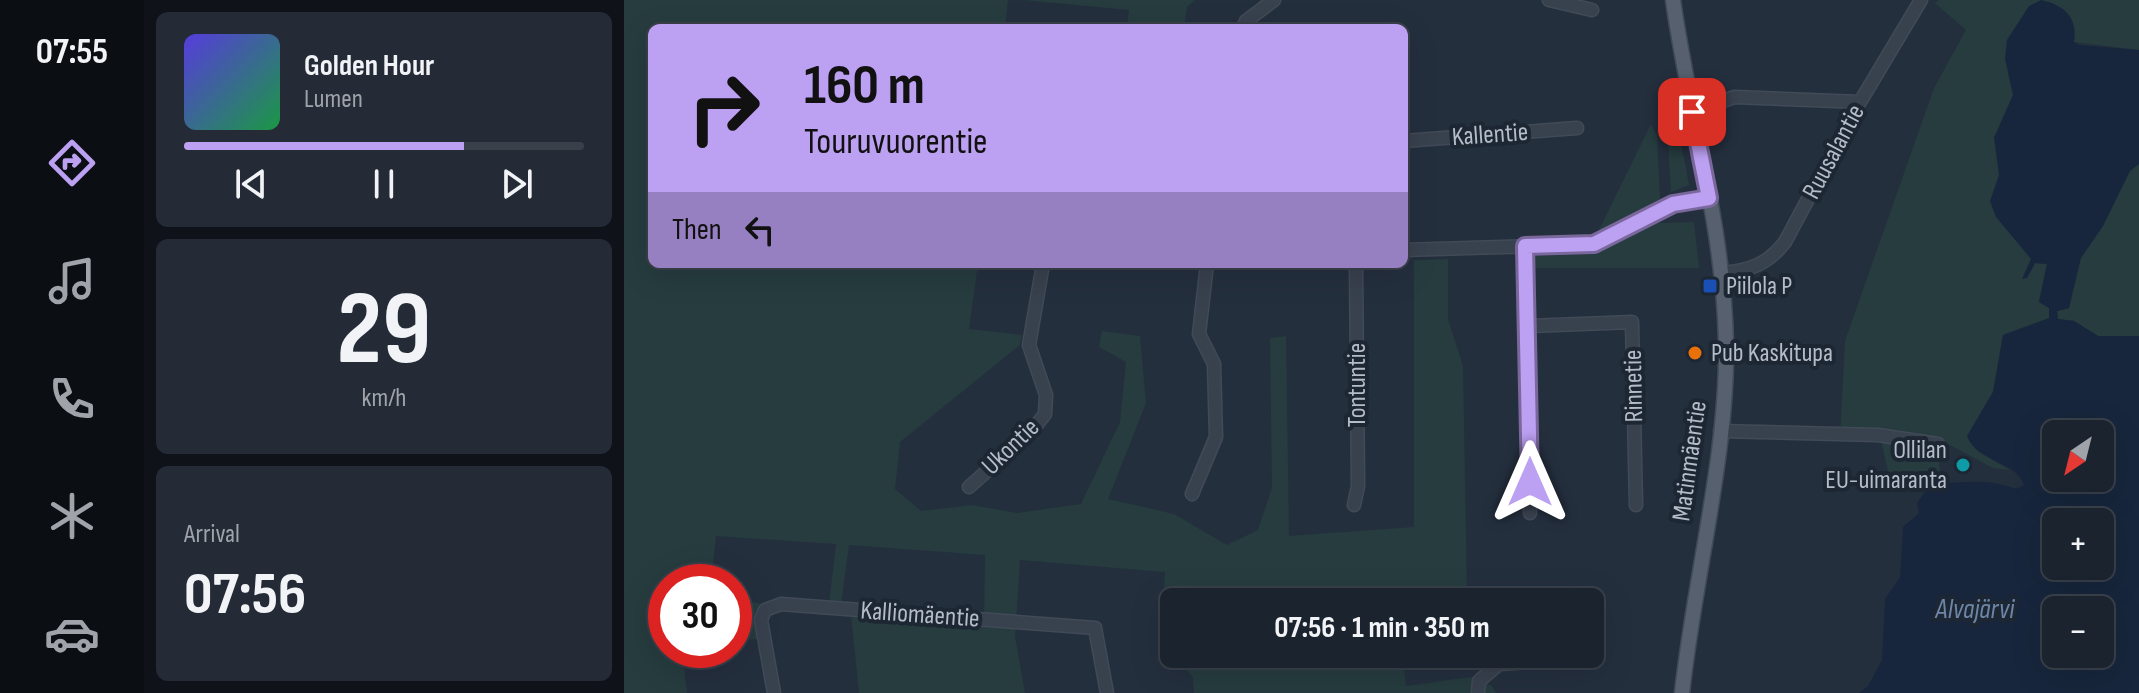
<!DOCTYPE html>
<html lang="en">
<head>
<meta charset="utf-8">
<style>
  body { margin:0; font-family:"Sofia Sans Condensed",sans-serif; background:#242b36; color:#f1f3f6; height:100vh; display:flex; flex-direction:column; font-size:30px; white-space:nowrap }
  * { box-sizing:border-box; margin:0 }
  p { font-size:26px; color:#a0a4aa }
  .icon { flex:none; width:44px; height:44px; fill:none; stroke:currentColor; stroke-width:2; stroke-linecap:round; stroke-linejoin:round }
  .map { position:relative; flex:1; overflow:hidden }
  .side { display:flex; flex-direction:column; gap:12px; padding:12px; background:#0f1319; width:480px }
  .side>* { flex:none }
  .banner { position:absolute; left:24px; top:24px; width:760px; height:244px; border-radius:12px; box-shadow:0 8px 32px #0002,0 0 0 2px #39404a; background:#bca0f2; color:#111; overflow:hidden }
  .needle { width:52px; rotate:215deg }
  .fabs { position:absolute; left:1418px; top:420px; display:grid; gap:16px }
  .fabs a { display:grid; place-items:center; width:72px; height:72px; border-radius:12px; background:#1b232e; box-shadow:0 8px 32px #0002,0 0 0 2px #39404a; font-size:40px }
  .speed { position:absolute; left:24px; top:564px; display:flex; gap:16px; font-size:40px; font-weight:700; text-align:center }
  .speed>* { display:grid; place-content:center; width:104px; height:104px; border-radius:50%; background:#1b232e; box-shadow:0 8px 32px #0002,0 0 0 2px #39404a; line-height:1 }
  .speed .limit { border:12px solid #d22; background:#fff; color:#111 }
  .pin { position:absolute; display:grid; place-items:center; width:68px; height:68px; color:#fff; margin:-34px; border-radius:16px; box-shadow:0 4px 12px #0006 }
  .me { position:absolute; width:88px; margin:-44px; rotate:0deg; stroke-linejoin:round; filter:drop-shadow(0 0 6px #0008) }
  .turn { display:flex; align-items:center; gap:28px; height:168px; padding:0 24px; font-size:36px }
  .turn .icon { width:104px; height:104px; stroke-width:2.5 }
  .turn b { display:block; font-size:56px; line-height:68px }
  .then { display:flex; align-items:center; height:76px; padding:0 24px; background:#0003; gap:16px; font-size:30px }
  .big { font-size:60px; font-weight:700; line-height:1.1 }
  .side .card { flex:1; display:flex; flex-direction:column; justify-content:center; gap:12px; min-width:0; padding:0 28px; border-radius:12px; background:#242b36 }
  .side .dial { align-items:center; gap:0 }
  .dial b { font-size:104px; line-height:1 }
  .song { display:flex; align-items:center; gap:24px }
  .cover { width:96px; height:96px; border-radius:12px; background:linear-gradient(135deg,hsl(250 70% 55%),hsl(140 70% 35%)) }
  .played { height:8px; border-radius:4px; background:linear-gradient(90deg,#bca0f2 70%,#39404a 70%) }
  .keys { display:flex; justify-content:space-around; direction:ltr }
  .trip { position:absolute; left:536px; top:588px; width:444px; height:80px; border-radius:12px; background:#1b232e; box-shadow:0 8px 32px #0002,0 0 0 2px #39404a; font-weight:700; line-height:80px; text-align:center }
  main { display:flex; flex:1; min-height:0 }
  .tabs { display:flex; flex-direction:column; width:144px; justify-content:space-around; align-items:center; background:#0b0e12; color:#a0a4aa }
  .tabs .icon { width:56px; height:56px }
  .tabs .on { color:#bca0f2 }
  .tabs b { font-size:36px; color:#f1f3f6 }
  .map>svg:first-child { display:block }
</style>
</head>
<body>
<main>
<nav class="tabs">
<b>07:55</b>
<svg class="icon on" aria-label="directions" viewBox="0 0 24 24"><path d="M12 3l9 9-9 9-9-9zM9 14v-3h6M13 9l2 2-2 2"/></svg>
<svg class="icon" aria-label="music" viewBox="0 0 24 24"><path d="M9 18V5l10-2v13"/><circle cx="6" cy="18" r="3"/><circle cx="16" cy="16" r="3"/></svg>
<svg class="icon" aria-label="phone" viewBox="0 0 24 24"><path d="M5 4h4l2 5-3 2q2 4 5 5l2-3 5 2v4C11 20 4 13 5 4z"/></svg>
<svg class="icon" aria-label="climate" viewBox="0 0 24 24"><path d="M12 3v18M4 7l16 10M4 17L20 7"/></svg>
<svg class="icon" aria-label="car" viewBox="0 0 24 24"><path d="M5 17H2v-5l4-1 3-4h7l3 4 3 1v5h-3M9 17h6M6 11h13"/><circle cx="7" cy="17" r="2"/><circle cx="17" cy="17" r="2"/></svg>
</nav>
<section class="side">
<div class="card">
<div class="song"><i class="cover"></i><div><b>Golden Hour</b><p>Lumen</p></div></div>
<div class="played"></div>
<div class="keys"><svg class="icon" aria-label="previous" viewBox="0 0 24 24"><path d="M18 5L8 12l10 7zM5 5v14"/></svg><svg class="icon" aria-label="pause" viewBox="0 0 24 24"><path d="M8 5v14M16 5v14"/></svg><svg class="icon" aria-label="next" viewBox="0 0 24 24"><path d="M6 5l10 7-10 7zM19 5v14"/></svg></div>
</div>
<div class="card dial"><b>29</b><p>km/h</p></div>
<div class="card"><p>Arrival</p><b class="big">07:56</b></div>
</section>
<div class="map">
<svg width="1515" height="693" viewBox="0 0 1515 693">
  <rect width="100%" height="100%" fill="#242f3e"/>
  <path fill="#263c3f" d="M0,0H384L381,28H28V264H354L345,329L398,335L396,345L276,442L271,489L297,511L348,505L393,513L457,504L496,422L502,362L475,347L478,331L516,336L522,403L484,499L550,514L603,545L634,530L648,488L646,338L662,336L665,536L790,527V260L824,259V319L839,366L843,594L796,602H550V653L537,636L541,572L396,560L391,637L401,693H235L227,615L360,624L361,555L225,545L217,606L205,604L212,544L92,536L87,582H42V650H58L63,693H0Z
    M399,0H571L563,7L560,28H503L505,10Z
    M1315,0H1515V50L1450,42L1389,95L1370,138L1410,256L1403,278L1411,263L1423,264L1415,302L1425,308V319L1379,335L1369,392L1344,436L1368,460L1386,470L1369,468L1326,445L1320,449L1300,448L1315,461L1317,484L1267,485L1257,440L1216,437L1221,341L1310,88L1342,30L1311,3Z
    M1051,110L1065,185L1047,192L1042,112Z
    M1027,124L1033,136L1036,199L973,234Z
    M1515,163V336H1474L1450,321L1434,319L1433,311L1445,308L1447,298L1443,286L1493,177Z
    M1070,222L1075,268H907L911,256L973,254L1033,223Z
    M110,600L135,603V639L110,640Z
    M551,654H778L782,686L847,677L868,686L872,693H570L569,678Z"/>
  <path fill="#17263c" fill-rule="evenodd" d="M1417,0C1440,5 1454,17 1450,42L1455,45L1515,50V164L1506,171L1479,226L1457,258L1445,308L1433,311L1434,319L1450,321L1474,336H1515V693H1235L1244,686L1258,660L1261,599L1276,577L1279,527L1295,513L1293,503L1306,485C1336,482 1364,478 1392,489L1400,485C1392,460 1353,463 1343,436L1369,392L1379,335L1425,318V308L1415,302L1423,264L1411,263L1403,278L1398,279L1407,259L1372,217L1366,201L1375,175L1370,138L1389,95L1381,59L1383,40L1405,6ZM1432,434H1476V478H1432ZM1432,522H1476V566H1432ZM1432,610H1476V654H1432Z"/>
  <g fill="none" stroke-linecap="round" stroke-linejoin="round">
    <defs>
      <path id="minor" d="M925,0L968,10
        M619,28L622,21L650,0
        M1084,107L1110,97L1236,102
        M780,141L953,128
        M901,246L906,513
        M780,250L970,244L1049,204L1085,198
        M1099,273C1126,270 1143,265 1161,242L1236,102L1297,0
        M905,326L1008,322L1012,505
        M1096,431L1254,435L1314,444
        M345,487L407,432L421,414L422,395L405,345L419,264
        M568,494L592,437L590,364L575,334L583,264
        M730,505L734,486L732,264
        M150,693L137,620L141,610L157,604L471,628L483,693
        M854,693L855,681L875,664L952,659L960,654"/>
      <path id="major" d="M1049,0C1065,114 1100,227 1102,343C1104,454 1070,580 1058,693"/>
    </defs>
    <use href="#minor" stroke="#414a57" stroke-width="15"/>
    <use href="#major" stroke="#414a57" stroke-width="17"/>
    <use href="#minor" stroke="#38414e" stroke-width="12"/>
    <use href="#major" stroke="#56606e" stroke-width="14"/>
  </g>
  <g fill="none" stroke-linecap="round" stroke-linejoin="round">
    <defs>
      <path id="route" d="M906,482L901,246L970,244L1049,204L1085,198L1068,112"/>
    </defs>
    <use href="#route" stroke="#7a689d" stroke-width="20"/>
    <use href="#route" stroke="#bca0f2" stroke-width="14"/>
  </g>
  <rect fill="#1a4fb4" stroke="#1d2633" stroke-width="3" x="1078" y="278" width="16" height="16" rx="4"/>
  <circle fill="#e8710a" stroke="#1d2633" stroke-width="3" cx="1071" cy="353" r="8"/>
  <circle fill="#0f9aa8" stroke="#1d2633" stroke-width="3" cx="1339" cy="465" r="8"/>
  <g text-anchor="middle" dominant-baseline="central" stroke-width="8" stroke-linejoin="round" paint-order="stroke">
    <g font-size="26" fill="#b4bcc9" stroke="#1d2633">
      <text transform="translate(866 135) rotate(-4)">Kallentie</text>
      <text transform="translate(1210 152) rotate(-62)">Ruusalantie</text>
      <text transform="translate(733 385) rotate(-90)">Tontuntie</text>
      <text transform="translate(1010 386) rotate(-91)">Rinnetie</text>
      <text transform="translate(387 447) rotate(-44)">Ukontie</text>
      <text transform="translate(1066 461) rotate(-82)">Matinmäentie</text>
      <text transform="translate(296 615) rotate(4)">Kalliomäentie</text>
    </g>
    <g font-size="26" fill="#b4bcc9" stroke="#1d2633" text-anchor="start">
      <text x="1102" y="286">Piilola P</text>
      <text x="1087" y="353">Pub Kaskitupa</text>
      <text x="1323" y="450" text-anchor="end">Ollilan<tspan x="1323" dy="30">EU-uimaranta</tspan></text>
    </g>
    <g font-size="28" font-style="italic" fill="#6d86a8" stroke="#1d2633">
      <text x="1351" y="609">Alvajärvi</text>
    </g>
  </g>
</svg>
<div class="fabs">
<a><svg class="needle" viewBox="-14 -14 28 28"><path d="M0-13l5 13h-10z" fill="#e53935"/><path d="M0 13l5-13h-10z" fill="#a0a4aa"/></svg></a>
<a>+</a>
<a>−</a>
</div>
<div class="speed"><div class="limit">30</div></div>
<div class="pin" style="left:1068px;top:112px;background:#d93025"><svg class="icon" aria-label="arrive" viewBox="0 0 24 24"><path d="M6 21V4h12l-3 4 3 4H6"/></svg></div>
<svg class="me" style="left:906px;top:482px" viewBox="-20 -20 40 40"><path d="M0-17L14 15 0 8-14 15z" fill="#bca0f2" stroke="#fff" stroke-width="4"/></svg>
<div class="trip">07:56 · 1 min · 350 m</div>
<div class="banner">
<div class="turn"><svg class="icon" aria-label="right" viewBox="0 0 24 24"><path d="M7 20v-9h11M14 6l5 5-5 5"/></svg><div><b>160 m</b>Touruvuorentie</div></div>
<div class="then">Then<svg class="icon" aria-label="left" viewBox="0 0 24 24"><path d="M17 20v-9H6M10 6l-5 5 5 5"/></svg></div>
</div>
</div>
</main>
</body>
</html>
